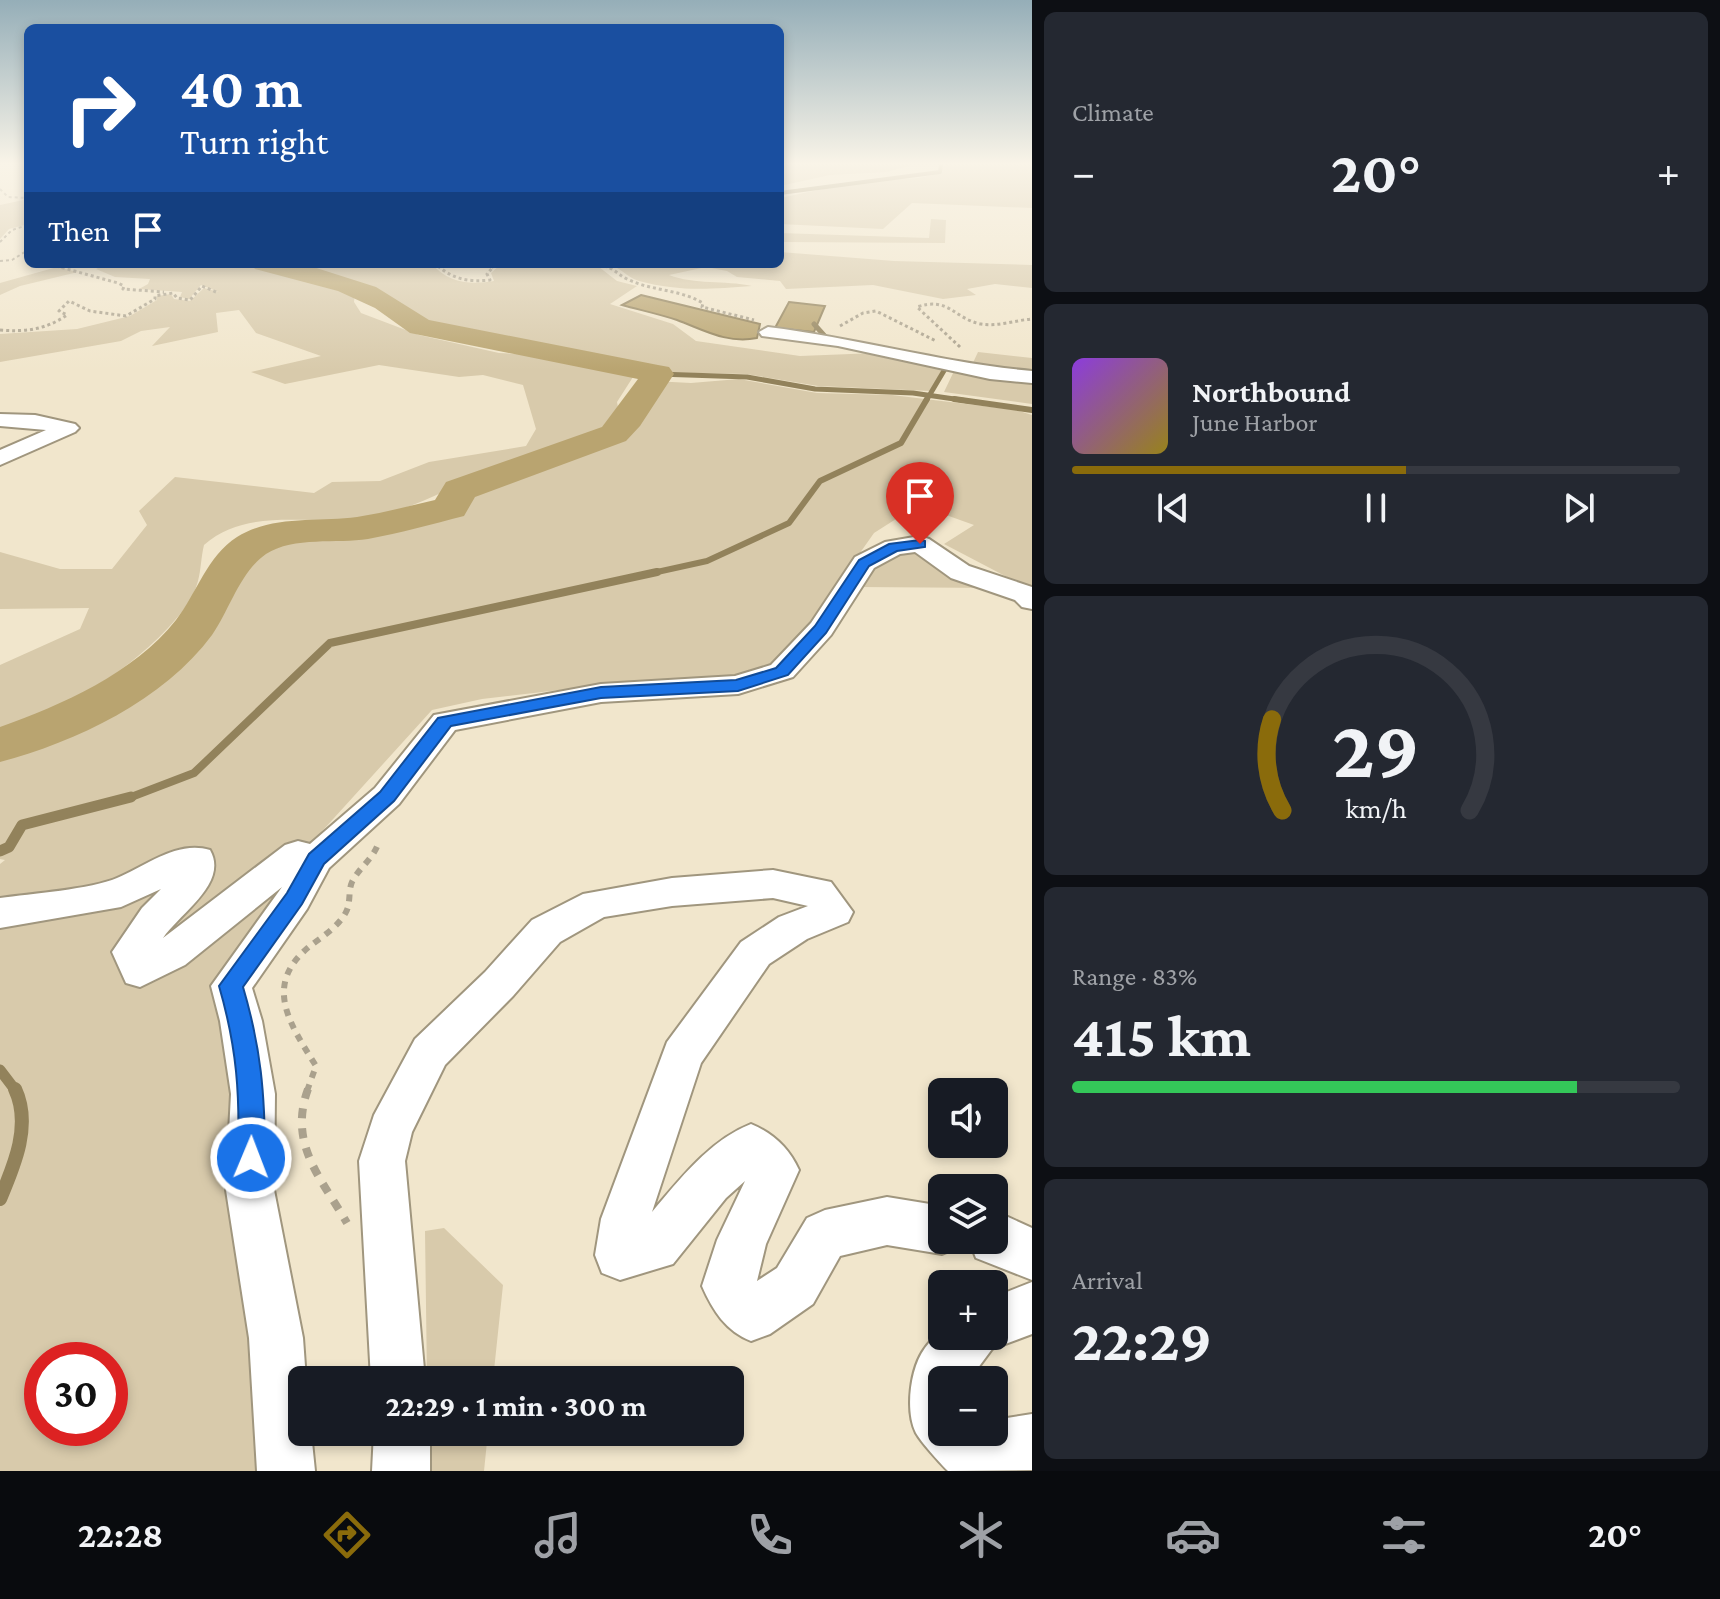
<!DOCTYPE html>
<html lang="en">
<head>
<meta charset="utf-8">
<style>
  body { margin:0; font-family:"Crimson Pro",serif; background:#242831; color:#f1f3f6; height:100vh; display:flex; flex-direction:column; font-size:30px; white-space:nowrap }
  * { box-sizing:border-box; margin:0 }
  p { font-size:26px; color:#9ea1a6 }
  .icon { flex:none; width:44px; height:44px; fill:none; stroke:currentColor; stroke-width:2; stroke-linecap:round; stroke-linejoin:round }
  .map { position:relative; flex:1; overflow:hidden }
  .details { display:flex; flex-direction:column; gap:12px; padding:12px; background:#0d0f14; width:688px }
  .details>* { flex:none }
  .guide { position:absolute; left:24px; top:24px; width:760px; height:244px; border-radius:12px; box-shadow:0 4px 12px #0003; background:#1a4fa0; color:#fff; overflow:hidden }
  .tools { position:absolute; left:928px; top:1078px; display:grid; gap:16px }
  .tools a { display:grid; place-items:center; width:80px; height:80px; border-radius:12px; background:#171b24; box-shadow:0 4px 12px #0003; font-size:40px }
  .speed { position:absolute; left:24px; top:1342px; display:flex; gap:16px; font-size:40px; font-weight:700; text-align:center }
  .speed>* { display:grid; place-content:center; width:104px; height:104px; border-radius:50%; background:#171b24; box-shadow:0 4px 12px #0003; line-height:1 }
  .speed .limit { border:12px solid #d22; background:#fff; color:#111 }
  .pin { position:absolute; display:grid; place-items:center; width:68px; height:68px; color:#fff; margin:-82px -34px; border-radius:50% 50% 50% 0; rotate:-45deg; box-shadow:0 0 8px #0007 }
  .pin .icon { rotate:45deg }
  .me { position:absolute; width:88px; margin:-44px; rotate:1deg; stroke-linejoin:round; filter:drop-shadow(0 0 6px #0008) }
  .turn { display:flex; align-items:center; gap:28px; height:168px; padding:0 24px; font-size:36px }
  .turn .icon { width:104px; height:104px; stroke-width:2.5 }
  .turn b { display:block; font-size:56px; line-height:68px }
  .then { display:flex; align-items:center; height:76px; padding:0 24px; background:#0003; gap:16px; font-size:30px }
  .big { font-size:60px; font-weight:700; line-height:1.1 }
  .details .tile { flex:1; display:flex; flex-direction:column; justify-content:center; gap:12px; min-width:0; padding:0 28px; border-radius:12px; background:#242831 }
  .details .dial { align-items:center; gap:0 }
  .dial svg { height:208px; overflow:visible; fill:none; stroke:#363941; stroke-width:7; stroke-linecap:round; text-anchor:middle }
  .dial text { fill:#f1f3f6; stroke:none }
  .song { display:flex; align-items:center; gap:24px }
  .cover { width:96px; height:96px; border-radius:12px; background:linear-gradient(135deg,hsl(270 70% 55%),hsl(50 70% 35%)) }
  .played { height:8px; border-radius:4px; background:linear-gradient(90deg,#8a6b0b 55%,#363941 55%) }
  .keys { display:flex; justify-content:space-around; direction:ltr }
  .heat { display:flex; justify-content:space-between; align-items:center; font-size:44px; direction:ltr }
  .charge { height:12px; border-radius:6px; background:linear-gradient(90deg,#34c759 83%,#363941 0) }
  .trip { position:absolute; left:288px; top:1366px; width:456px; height:80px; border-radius:12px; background:#171b24; box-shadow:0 4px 12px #0003; font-weight:700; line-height:80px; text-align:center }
  .dock { display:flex; height:128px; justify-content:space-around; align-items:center; background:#090b0e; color:#9ea1a6 }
  .dock .icon { width:56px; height:56px }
  .dock .active { color:#8a6b0b }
  .dock b { font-size:36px; color:#f1f3f6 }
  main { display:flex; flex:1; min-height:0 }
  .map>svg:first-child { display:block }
</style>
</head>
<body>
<main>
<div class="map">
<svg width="1032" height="1471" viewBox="0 0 1032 1471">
  <rect width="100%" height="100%" fill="#f1e6cc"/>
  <path fill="#d8caab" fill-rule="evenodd" d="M780,165H912L887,172L830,175L780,186Z
    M944,165H1032V208L912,203L883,229L780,224V198L856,182L918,178L942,173Z
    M28,199V224L9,229L0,239V205Z
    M931,219L946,220L945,243L780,242V233L929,238Z
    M780,252L894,261L1032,265V288L995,284L967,289L976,295L943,299L873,285L786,289L780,281L737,277L727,271L706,267L669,275C695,285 724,280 752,286C710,289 680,292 639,281C626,277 620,266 606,264H780Z
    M89,264H244L355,291L354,302L361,313L419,335L499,353L538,355L633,377L617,402L619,413L605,433L445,491C418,504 382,518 352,520C302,523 245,509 204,545C201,557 201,570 198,581C193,600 180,615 168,628C119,680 65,705 0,732V665L80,629L89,608L0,609V552L60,569H112L147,525L139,511L175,477L314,493L332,482L380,481L429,462L526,446L536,429L523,385L483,375L459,377L379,365L285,384L251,372L321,356L256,333L239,310L216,313L218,332L152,346L170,327L141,331L121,341L0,362V334L77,329L130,316L157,300V296L171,294L174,299L190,301L204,288L219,292L201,285L189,299L180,297L182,292L139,289L148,284L150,279L115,277L96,269L101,266Z
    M282,264H432C448,283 470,285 494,281L491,273L501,264L599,267L617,281L637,286L610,304L673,324L696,341L800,356L876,353L944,366L930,391L818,386L746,374L644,372L424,324L366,288L307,268Z
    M57,267L78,272L20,286L0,295V283Z
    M978,352L1032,358V375L971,367Z
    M955,369L1032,379V404L944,392Z
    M739,379L817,393L892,395L1016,410L1032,415V590L944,544L974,525L918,505L874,533L810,624L770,664L727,678L594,686L482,699L432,710L305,850L148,961L181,895L154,875L0,911V864L5,860L0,859V759L61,736L121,702L190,654L234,572L254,546L276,540L340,537L624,440L630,405L644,387L653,381L691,383Z
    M920,550L996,588L859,587C874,560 889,551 920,550Z
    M189,865L137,980L301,867L223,991L266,1471H0V920ZM42,1360H110V1428H42Z
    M444,1228L503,1285L493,1380H427L425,1231Z
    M427,1432H488L484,1471H428Z"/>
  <path fill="#b9a470" stroke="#92825b" stroke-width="2" d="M641,295L760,324L757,338C727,344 704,330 677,320C659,314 640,310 622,305Z
    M789,302L825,306L814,332L775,328Z"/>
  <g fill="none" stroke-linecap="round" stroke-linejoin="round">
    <path stroke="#92825b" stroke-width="4" d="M780,193L940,172L941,165"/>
    <path stroke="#92825b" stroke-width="5" d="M814,324L830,342
      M658,374L747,377L815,389L913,393L968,401
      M926,401L945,369L938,366"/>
    <path stroke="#92825b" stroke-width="6" d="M954,399L1032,410
      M648,574L707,561L789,523L820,481L901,443L927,399"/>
    <path stroke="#92825b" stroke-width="8" d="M126,799L194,773L330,643L657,572"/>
    <path stroke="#92825b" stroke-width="11" d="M0,851L9,847L22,825L131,797
      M0,1070L16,1091"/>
    <path stroke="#92825b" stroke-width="14" d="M0,1199C14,1166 32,1125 15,1089"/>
    <path fill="#b9a470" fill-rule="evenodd" d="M251,264L307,265L376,287L429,320L658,365L669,367L674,374L640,426L626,441L475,497L464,516C432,524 401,533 368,539C337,544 294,536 266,554C240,572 230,609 212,635C164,700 76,742 0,762V727C62,705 134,673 176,620C197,593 207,556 237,537C272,515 318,522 357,517C383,513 409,506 435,500L446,482L602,427L638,379L410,333L375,308L338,291L255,269Z"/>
    <defs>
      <path id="minor" d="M768,327C857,338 943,363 1032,371V383L990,379L838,346L762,336L759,332Z
        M0,414L35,415L75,424L79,428L75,432L0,465V450L46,430L0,426Z
        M920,536L929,539L969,566L1032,587V609L1022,607L1015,600L951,578L915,552L900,554L874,568L831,635L793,677L738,694L601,702L455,730L399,804L329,868L307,909L252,988L262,1021L275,1094L274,1190L303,1338L306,1380H302V1432H311L315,1471H257L249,1338L226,1190L231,1094L220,1021L211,986L282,887L185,965L140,987L126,983L112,952L142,908L161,889L121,907L0,928V898C30,894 92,889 117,878C146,866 177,840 210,850C229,883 180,913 163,938L285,845L298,841L310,844L375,788L434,715L601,684L735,676L771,665L811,623L855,557L885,542Z
        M773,870L831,882L853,912L848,922L807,939L769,964L701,1063L652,1212C680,1179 710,1140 751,1124C773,1133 789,1148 799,1170L766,1244L757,1281L777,1268L807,1218L825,1210L887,1197L942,1206V1240H963L959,1247L942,1254L887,1245L840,1256L813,1304L770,1334L751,1341C726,1331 713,1311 702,1286L717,1240L745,1181L726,1198L673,1264L620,1280L602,1273L595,1255L601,1219L667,1042L741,942L779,917L808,906L773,898L672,906L604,917L560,942L513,996L445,1065L412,1132L405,1161L425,1380H371L359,1161L374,1115L415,1039L485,972L532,920L583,894L672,878Z
        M994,1215L1008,1217L1032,1228V1280L976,1258L969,1240H994Z
        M1032,1282V1334L992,1349L969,1380H942V1432H994V1420L1032,1414V1470L948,1471C939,1462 921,1442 916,1433C905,1411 910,1368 925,1348C930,1341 936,1335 942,1329V1336H994V1297Z
        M374,1432H430V1471H372Z"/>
    </defs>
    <use href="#minor" stroke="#a0967e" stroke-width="4"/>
    <path stroke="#aaa18d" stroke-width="2" stroke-dasharray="3 3" stroke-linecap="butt" d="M0,189L8,197L28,198
      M0,242L12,230L28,225
      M0,261L12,260L28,250
      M50,264L63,268
      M436,264L440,268
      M592,264L612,268
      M492,268L496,264"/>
    <path stroke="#aaa18d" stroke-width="3" stroke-dasharray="3 3" stroke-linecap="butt" d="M56,266L118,283L124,286L123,289L164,292
      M438,266C454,280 470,282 490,280L487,274L494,266
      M604,266C614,268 618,275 627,279C651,291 679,289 703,303L702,307L754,320
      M840,326L863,313L876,311L936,341
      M0,330C25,332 45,330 67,315L59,311L69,301L90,311L126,316L155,299V296L173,293L177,298L190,300L202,286L216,292
      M960,347L917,307C949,296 954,319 981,324C998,327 1016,320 1032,319"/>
    <path stroke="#aaa18d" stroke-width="6" stroke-dasharray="7 7" stroke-linecap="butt" d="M307,1091L316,1066C290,1024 262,985 310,946C322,937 339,926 346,912C351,903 348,891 352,882C360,866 374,859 379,841"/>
    <path stroke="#aaa18d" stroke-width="8" stroke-dasharray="10 10" stroke-linecap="butt" d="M308,1089C288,1144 321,1178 347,1223"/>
    <use href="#minor" fill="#fff" fill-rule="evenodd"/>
  </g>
  <linearGradient id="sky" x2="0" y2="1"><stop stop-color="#95aeb8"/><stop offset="0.44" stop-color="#f9f4e8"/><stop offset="1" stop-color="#f9f4e8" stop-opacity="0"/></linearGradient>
  <rect width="1032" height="371" fill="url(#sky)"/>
  <path fill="#1a73e8" stroke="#114b97" stroke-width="2" d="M920,540L925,541V547L897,551L869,566L826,633L788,675L738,691L601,698L451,726L394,801L324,864L302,904L243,987C261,1048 265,1094 265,1158L261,1166L251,1170L242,1166L238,1158C240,1094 237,1048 219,986L287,893L309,854L380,792L438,718L601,687L736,680L776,668L815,626L859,560L889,544Z"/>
</svg>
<div class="tools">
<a><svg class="icon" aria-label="sound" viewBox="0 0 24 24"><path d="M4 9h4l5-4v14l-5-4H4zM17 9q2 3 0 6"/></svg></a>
<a><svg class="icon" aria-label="layers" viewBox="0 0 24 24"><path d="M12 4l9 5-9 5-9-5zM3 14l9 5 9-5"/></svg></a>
<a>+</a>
<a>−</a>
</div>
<div class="speed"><div class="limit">30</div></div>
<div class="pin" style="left:920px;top:544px;background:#d93025"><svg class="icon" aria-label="arrive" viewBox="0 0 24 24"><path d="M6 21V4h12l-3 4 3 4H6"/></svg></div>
<svg class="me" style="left:251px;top:1158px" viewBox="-20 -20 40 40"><circle r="17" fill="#1a73e8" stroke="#fff" stroke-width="3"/><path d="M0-11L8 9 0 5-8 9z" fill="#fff"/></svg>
<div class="trip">22:29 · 1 min · 300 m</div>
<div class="guide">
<div class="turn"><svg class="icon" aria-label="right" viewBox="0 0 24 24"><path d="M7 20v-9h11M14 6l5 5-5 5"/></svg><div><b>40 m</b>Turn right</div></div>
<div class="then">Then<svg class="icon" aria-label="arrive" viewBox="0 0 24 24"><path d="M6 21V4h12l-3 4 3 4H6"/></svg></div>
</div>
</div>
<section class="details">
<div class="tile"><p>Climate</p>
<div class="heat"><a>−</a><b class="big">20°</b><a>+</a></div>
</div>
<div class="tile">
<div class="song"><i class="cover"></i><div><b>Northbound</b><p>June Harbor</p></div></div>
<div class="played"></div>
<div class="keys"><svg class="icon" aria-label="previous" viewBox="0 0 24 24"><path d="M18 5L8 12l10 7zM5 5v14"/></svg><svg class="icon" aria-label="pause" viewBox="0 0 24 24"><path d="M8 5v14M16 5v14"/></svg><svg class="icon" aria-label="next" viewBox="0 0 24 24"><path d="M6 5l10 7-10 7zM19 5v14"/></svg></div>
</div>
<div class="tile dial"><svg viewBox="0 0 100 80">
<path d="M14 69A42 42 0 1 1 86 69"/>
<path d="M14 69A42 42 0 0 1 10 34" stroke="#8a6b0b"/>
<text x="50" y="56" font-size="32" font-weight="700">29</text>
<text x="50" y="72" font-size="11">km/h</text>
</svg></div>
<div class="tile"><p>Range · 83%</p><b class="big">415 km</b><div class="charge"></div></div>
<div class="tile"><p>Arrival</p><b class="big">22:29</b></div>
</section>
</main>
<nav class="dock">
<b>22:28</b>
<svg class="icon active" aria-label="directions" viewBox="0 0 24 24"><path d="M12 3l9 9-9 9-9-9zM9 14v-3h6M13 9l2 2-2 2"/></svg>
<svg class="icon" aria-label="music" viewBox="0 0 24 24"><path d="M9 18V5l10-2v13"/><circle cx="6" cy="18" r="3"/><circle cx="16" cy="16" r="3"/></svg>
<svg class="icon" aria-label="phone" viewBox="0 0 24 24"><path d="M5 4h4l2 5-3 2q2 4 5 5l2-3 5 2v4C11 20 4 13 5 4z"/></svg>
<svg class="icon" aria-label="climate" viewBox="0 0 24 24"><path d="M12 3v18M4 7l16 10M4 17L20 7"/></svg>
<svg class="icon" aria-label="car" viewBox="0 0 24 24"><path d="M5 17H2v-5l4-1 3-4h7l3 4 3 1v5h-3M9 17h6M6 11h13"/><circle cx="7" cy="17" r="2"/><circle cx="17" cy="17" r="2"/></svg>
<svg class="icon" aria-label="filters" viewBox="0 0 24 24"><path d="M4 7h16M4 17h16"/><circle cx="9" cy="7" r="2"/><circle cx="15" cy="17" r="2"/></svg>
<b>20°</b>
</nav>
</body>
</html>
